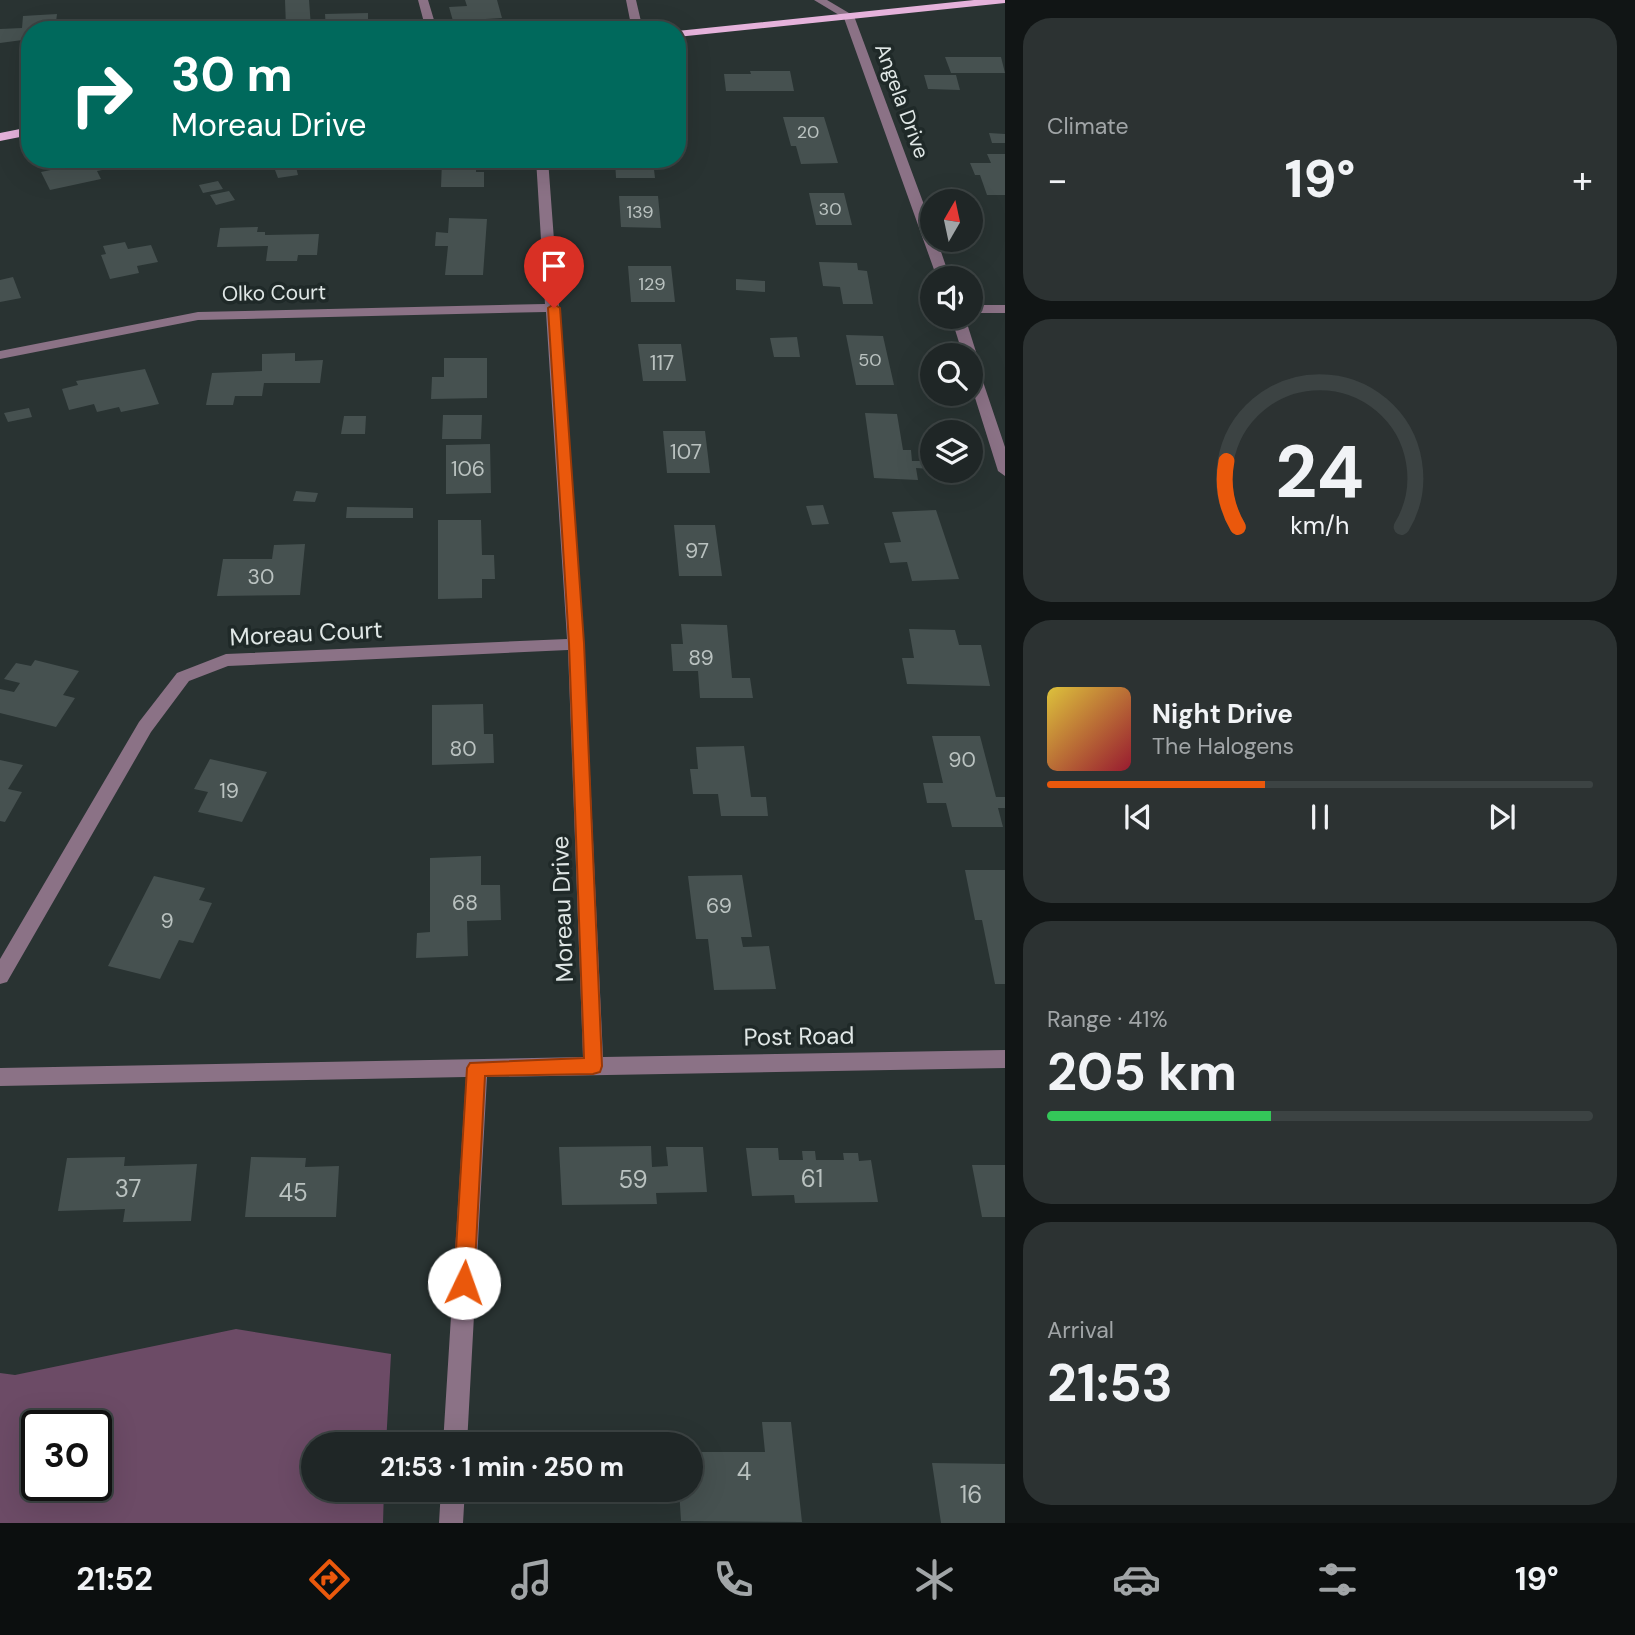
<!DOCTYPE html>
<html lang="en">
<head>
<meta charset="utf-8">
<style>
  body { margin:0; font-family:"DM Sans",sans-serif; background:#2c3232; color:#f1f3f6; height:100vh; display:flex; flex-direction:column; font-size:26px; white-space:nowrap }
  * { box-sizing:border-box; margin:0 }
  p { font-size:23px; color:#a1a5a7 }
  .icon { flex:none; width:38px; height:38px; fill:none; stroke:currentColor; stroke-width:2; stroke-linecap:round; stroke-linejoin:round }
  .map { position:relative; flex:1; overflow:hidden }
  .sheet { display:flex; flex-direction:column; gap:18px; padding:18px; background:#111515; width:630px }
  .sheet>* { flex:none }
  .hud { position:absolute; left:21px; top:21px; width:665px; height:147px; border-radius:28px; box-shadow:0 7px 28px #0002,0 0 0 2px #3c4343; background:#00695c; color:#fff; overflow:hidden }
  .needle { width:46px; rotate:9deg }
  .fabs { position:absolute; left:920px; top:189px; display:grid; gap:14px }
  .fabs a { display:grid; place-items:center; width:63px; height:63px; border-radius:50%; background:#1f2626; box-shadow:0 7px 28px #0002,0 0 0 2px #3c4343; font-size:35px }
  .speed { position:absolute; left:21px; top:1410px; display:flex; gap:14px; font-size:35px; font-weight:700; text-align:center }
  .speed>* { display:grid; place-content:center; width:91px; height:91px; border-radius:50%; background:#1f2626; box-shadow:0 7px 28px #0002,0 0 0 2px #3c4343; line-height:1 }
  .speed .limit { border:4px solid #111; border-radius:10px; background:#fff; color:#111 }
  .pin { position:absolute; display:grid; place-items:center; width:60px; height:60px; color:#fff; margin:-72px -30px; border-radius:50% 50% 50% 0; rotate:-45deg; box-shadow:0 0 7px #0007 }
  .pin .icon { rotate:45deg }
  .me { position:absolute; width:77px; margin:-38px; rotate:3deg; stroke-linejoin:round; filter:drop-shadow(0 0 5px #0008) }
  .turn { display:flex; align-items:center; gap:24px; height:147px; padding:0 35px; font-size:32px }
  .turn .icon { width:91px; height:91px; stroke-width:2.5 }
  .turn b { display:block; font-size:49px; line-height:60px }
  .big { font-size:52px; font-weight:700; line-height:1.1 }
  .sheet .tile { flex:1; display:flex; flex-direction:column; justify-content:center; gap:10px; min-width:0; padding:0 24px; border-radius:28px; background:#2c3232 }
  .sheet .dial { align-items:center; gap:0 }
  .dial svg { height:182px; overflow:visible; fill:none; stroke:#3c4343; stroke-width:7; stroke-linecap:round; text-anchor:middle }
  .dial text { fill:#f1f3f6; stroke:none }
  .song { display:flex; align-items:center; gap:21px }
  .cover { width:84px; height:84px; border-radius:10px; background:linear-gradient(135deg,hsl(50 70% 55%),hsl(350 70% 35%)) }
  .played { height:7px; border-radius:4px; background:linear-gradient(90deg,#ea580c 40%,#3c4343 40%) }
  .keys { display:flex; justify-content:space-around; direction:ltr }
  .heat { display:flex; justify-content:space-between; align-items:center; font-size:38px; direction:ltr }
  .charge { height:10px; border-radius:5px; background:linear-gradient(90deg,#34c759 41%,#3c4343 0) }
  .trip { position:absolute; left:301px; top:1432px; width:402px; height:70px; border-radius:35px; background:#1f2626; box-shadow:0 7px 28px #0002,0 0 0 2px #3c4343; font-weight:700; line-height:70px; text-align:center }
  .menu { display:flex; height:112px; justify-content:space-around; align-items:center; background:#0c0f0f; color:#a1a5a7 }
  .menu .icon { width:49px; height:49px }
  .menu .on { color:#ea580c }
  .menu b { font-size:32px; color:#f1f3f6 }
  main { display:flex; flex:1; min-height:0 }
  .map>svg:first-child { display:block }
</style>
</head>
<body>
<main>
<div class="map">
<svg width="1005" height="1523" viewBox="0 0 1005 1523">
  <rect width="100%" height="100%" fill="#293332"/>
  <path fill="#6c4b66" fill-rule="evenodd" d="M236,1329L391,1354L386,1444H313V1489H384L383,1523H0V1373L15,1375ZM37,1426H96V1486H37Z"/>
  <path fill="#465150" d="M285,0H309L311,27L286,28Z
    M465,0H497L502,18L453,21L449,7L467,6Z
    M368,13V20L354,21V27L326,30L325,14Z
    M57,14L56,22L76,21L75,30H30V39L0,43V29L22,28L23,16Z
    M217,21L216,30H155V26H169V23Z
    M945,57H1001L1005,73H951Z
    M750,71H790L794,91H726L724,74H751Z
    M924,75H956L960,90L928,89Z
    M783,117H824L838,163L801,164L796,146H791Z
    M989,133L1005,134V143H992Z
    M987,154H1005V195H987L980,175H975L970,163H991Z
    M78,159H126L128,165L97,171L101,179L50,190L41,172L65,167L63,162Z
    M619,159L653,161L655,178H616L615,161Z
    M442,161H476V172H484V187H441Z
    M296,167L298,175L278,178L275,170Z
    M218,181L223,189L203,193L199,185Z
    M229,191L235,200L216,205L210,195Z
    M809,193H844L852,225H816Z
    M619,196H658L661,228L621,227Z
    M449,218L487,219L483,275H445L448,246H435L436,232L448,233Z
    M258,227L257,232H265V235L319,234L317,255H298L297,261H266L268,246L217,247L220,228Z
    M125,242L128,249L151,245L158,262L137,266L139,273L110,279L101,255L106,254L103,246Z
    M819,262L857,263L858,270L867,271L873,304H843L840,287L823,286Z
    M628,266H671L675,302H631Z
    M13,277L21,298L0,302V280Z
    M736,279L765,281V292L736,290Z
    M846,335L883,336L894,385H856Z
    M797,337L800,357H774L770,338Z
    M638,344H681L686,381H643Z
    M295,353V361L323,360L320,383H264L262,396H235L233,405H206L212,373L262,371V354Z
    M444,358H487V398L431,399L432,377H444Z
    M145,369L159,404L121,412L119,407L97,412L94,404L69,410L62,389L78,385L76,381Z
    M29,408L32,417L8,422L4,413Z
    M865,413L897,414L903,450H911L912,461H930L931,469L916,468L918,480L874,478Z
    M443,415H482L481,439H442Z
    M344,416H366L365,434H341Z
    M663,431H705L710,473H667Z
    M490,444L491,493L446,494V445Z
    M296,491L318,493L315,502L293,501Z
    M823,505L829,524L812,525L806,506Z
    M347,507L413,508V518H346Z
    M936,510L959,579L912,581L907,562L890,563L884,543L901,542L892,512Z
    M438,520H481L482,555H494L495,579H482V598L438,599Z
    M674,525H715L722,576H679Z
    M305,544L300,595L217,596L223,559H272L274,545Z
    M681,624L727,625L732,678H750L753,698H700L698,671H673L671,644H683Z
    M909,629L955,630L959,645H981L990,686L907,684L902,658H914Z
    M35,660L79,671L63,695L75,698L56,727L0,713V689L14,692L20,683L4,679L16,663L31,666Z
    M483,704L484,734H493L494,763L432,765V705Z
    M932,736H980L996,797H1005V808H998L1003,827H952L946,803H927L923,783H943Z
    M744,746L751,797H766L768,816H721L718,794H693L690,769H698L696,747Z
    M210,759L267,772L242,822L198,812L208,792L194,789Z
    M0,760L23,765L8,789L22,792L5,822L0,821Z
    M481,856V885H500L501,920L467,921L468,956L416,958L417,933L430,932V858Z
    M965,870H1005V984H995L982,920H975Z
    M742,875L752,937H741L743,947L769,946L776,989L714,990L708,939H696L688,876Z
    M154,876L205,888L199,900L212,903L193,943L179,940L160,979L108,966Z
    M651,1146L652,1167L668,1166L666,1147H703L707,1192L656,1193L657,1204L562,1205L559,1147Z
    M746,1148H778L779,1160H803L802,1151H815L816,1160H844L843,1153H858L859,1161L871,1160L878,1202L795,1203L794,1195L752,1196Z
    M125,1157L124,1166L197,1164L191,1221L123,1222L125,1209L58,1211L67,1158Z
    M251,1157L306,1158L305,1167L339,1166L336,1217H245Z
    M972,1165H1005V1217H982Z
    M762,1422H791L802,1522L681,1521L679,1489H691V1452H765Z
    M932,1463L1005,1464V1523H941Z"/>
  <g fill="none" stroke-linecap="round" stroke-linejoin="round">
    <path fill="#8b7286" fill-rule="evenodd" d="M418,0H428L437,30H426Z
      M626,0H636L643,30H632Z
      M814,0H827L854,16L933,229V240H937L950,278H937L844,18Z
      M536,159H548L584,644L603,1057L1005,1050V1068L487,1077L467,1444H443L466,1077L0,1086V1068L583,1057L568,650L228,666L189,681L151,732L7,982L0,984V959L139,722L177,673L226,654L567,639L546,312L198,320L0,359V351L198,312L545,304Z
      M971,305H1005V313H971Z
      M951,317H965L977,355L975,358L1005,447V476L998,471L971,385V355H963Z
      M441,1489H465L463,1523H439Z"/>
    <path fill="#e5b2db" fill-rule="evenodd" d="M974,0H1005V3L677,37V31Z
      M30,127V135L0,141V133Z"/>
  </g>
  <path fill="#ea580c" stroke="#983908" stroke-width="2" d="M554,304L560,308L584,643L602,1066L600,1072L593,1074L485,1076L474,1283L472,1289L464,1292L457,1289L454,1283L467,1068L470,1063L584,1058L569,643L548,308Z"/>
  <g text-anchor="middle" dominant-baseline="central" stroke-width="7" stroke-linejoin="round" paint-order="stroke">
    <g font-size="18" fill="#bac2c0">
      <text x="808" y="132">20</text>
      <text x="830" y="209">30</text>
      <text x="640" y="212">139</text>
      <text x="652" y="284">129</text>
      <text x="870" y="360">50</text>
    </g>
    <g font-size="21" fill="#e0e7e6" stroke="#1f2928">
      <text transform="translate(902 101) rotate(70)">Angela Drive</text>
      <text transform="translate(274 293) rotate(-1)">Olko Court</text>
    </g>
    <g font-size="21" fill="#bac2c0">
      <text x="662" y="363">117</text>
      <text x="686" y="452">107</text>
      <text x="468" y="469">106</text>
      <text x="697" y="551">97</text>
      <text x="261" y="577">30</text>
      <text x="701" y="658">89</text>
      <text x="463" y="749">80</text>
      <text x="962" y="760">90</text>
      <text x="229" y="791">19</text>
      <text x="465" y="903">68</text>
      <text x="719" y="906">69</text>
      <text x="167" y="921">9</text>
    </g>
    <g font-size="24" fill="#e0e7e6" stroke="#1f2928">
      <text transform="translate(306 633) rotate(-3)">Moreau Court</text>
      <text transform="translate(562 909) rotate(-92)">Moreau Drive</text>
      <text transform="translate(799 1036) rotate(-1)">Post Road</text>
    </g>
    <g font-size="24" fill="#bac2c0">
      <text x="812" y="1178">61</text>
      <text x="633" y="1179">59</text>
      <text x="128" y="1188">37</text>
      <text x="293" y="1192">45</text>
      <text x="744" y="1471">4</text>
      <text x="971" y="1494">16</text>
    </g>
  </g>
</svg>
<div class="fabs">
<a><svg class="needle" viewBox="-14 -14 28 28"><path d="M0-13l5 13h-10z" fill="#e53935"/><path d="M0 13l5-13h-10z" fill="#a1a5a7"/></svg></a>
<a><svg class="icon" aria-label="sound" viewBox="0 0 24 24"><path d="M4 9h4l5-4v14l-5-4H4zM17 9q2 3 0 6"/></svg></a>
<a><svg class="icon" aria-label="search" viewBox="0 0 24 24"><circle cx="10" cy="10" r="6"/><path d="M15 15l6 6"/></svg></a>
<a><svg class="icon" aria-label="layers" viewBox="0 0 24 24"><path d="M12 4l9 5-9 5-9-5zM3 14l9 5 9-5"/></svg></a>
</div>
<div class="speed"><div class="limit">30</div></div>
<div class="pin" style="left:554px;top:308px;background:#d93025"><svg class="icon" aria-label="arrive" viewBox="0 0 24 24"><path d="M6 21V4h12l-3 4 3 4H6"/></svg></div>
<svg class="me" style="left:464px;top:1283px" viewBox="-20 -20 40 40"><circle r="19" fill="#fff"/><path d="M0-13L10 11 0 6-10 11z" fill="#ea580c"/></svg>
<div class="trip">21:53 · 1 min · 250 m</div>
<div class="hud">
<div class="turn"><svg class="icon" aria-label="right" viewBox="0 0 24 24"><path d="M7 20v-9h11M14 6l5 5-5 5"/></svg><div><b>30 m</b>Moreau Drive</div></div>
</div>
</div>
<section class="sheet">
<div class="tile"><p>Climate</p>
<div class="heat"><a>−</a><b class="big">19°</b><a>+</a></div>
</div>
<div class="tile dial"><svg viewBox="0 0 100 80">
<path d="M14 69A42 42 0 1 1 86 69"/>
<path d="M14 69A42 42 0 0 1 9 40" stroke="#ea580c"/>
<text x="50" y="56" font-size="32" font-weight="700">24</text>
<text x="50" y="72" font-size="11">km/h</text>
</svg></div>
<div class="tile">
<div class="song"><i class="cover"></i><div><b>Night Drive</b><p>The Halogens</p></div></div>
<div class="played"></div>
<div class="keys"><svg class="icon" aria-label="previous" viewBox="0 0 24 24"><path d="M18 5L8 12l10 7zM5 5v14"/></svg><svg class="icon" aria-label="pause" viewBox="0 0 24 24"><path d="M8 5v14M16 5v14"/></svg><svg class="icon" aria-label="next" viewBox="0 0 24 24"><path d="M6 5l10 7-10 7zM19 5v14"/></svg></div>
</div>
<div class="tile"><p>Range · 41%</p><b class="big">205 km</b><div class="charge"></div></div>
<div class="tile"><p>Arrival</p><b class="big">21:53</b></div>
</section>
</main>
<nav class="menu">
<b>21:52</b>
<svg class="icon on" aria-label="directions" viewBox="0 0 24 24"><path d="M12 3l9 9-9 9-9-9zM9 14v-3h6M13 9l2 2-2 2"/></svg>
<svg class="icon" aria-label="music" viewBox="0 0 24 24"><path d="M9 18V5l10-2v13"/><circle cx="6" cy="18" r="3"/><circle cx="16" cy="16" r="3"/></svg>
<svg class="icon" aria-label="phone" viewBox="0 0 24 24"><path d="M5 4h4l2 5-3 2q2 4 5 5l2-3 5 2v4C11 20 4 13 5 4z"/></svg>
<svg class="icon" aria-label="climate" viewBox="0 0 24 24"><path d="M12 3v18M4 7l16 10M4 17L20 7"/></svg>
<svg class="icon" aria-label="car" viewBox="0 0 24 24"><path d="M5 17H2v-5l4-1 3-4h7l3 4 3 1v5h-3M9 17h6M6 11h13"/><circle cx="7" cy="17" r="2"/><circle cx="17" cy="17" r="2"/></svg>
<svg class="icon" aria-label="filters" viewBox="0 0 24 24"><path d="M4 7h16M4 17h16"/><circle cx="9" cy="7" r="2"/><circle cx="15" cy="17" r="2"/></svg>
<b>19°</b>
</nav>
</body>
</html>
